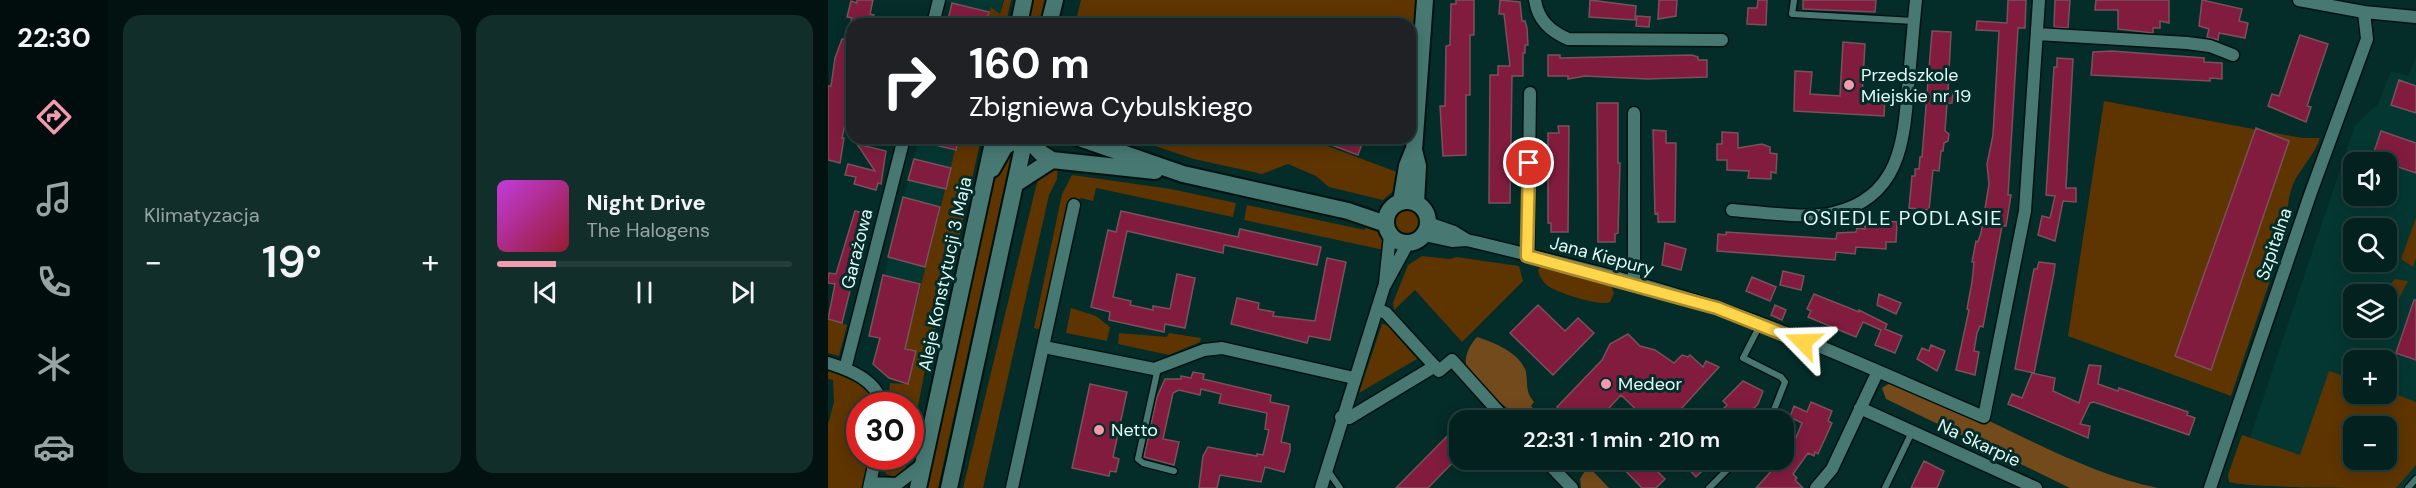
<!DOCTYPE html>
<html lang="pl">
<head>
<meta charset="utf-8">
<style>
  body { margin:0; font-family:"DM Sans",sans-serif; background:#112e2b; color:#f1f3f6; height:100vh; display:flex; flex-direction:column; font-size:22px; white-space:nowrap }
  * { box-sizing:border-box; margin:0 }
  p { font-size:20px; color:#97a3a4 }
  .icon { flex:none; width:33px; height:33px; fill:none; stroke:currentColor; stroke-width:2; stroke-linecap:round; stroke-linejoin:round }
  .map { position:relative; flex:1; overflow:hidden }
  .details { display:flex; flex-direction:column; gap:15px; padding:15px; background:#021210; width:720px }
  .details>* { flex:none }
  .guide { position:absolute; left:18px; top:18px; width:570px; height:126px; border-radius:18px; box-shadow:0 3px 15px #0003,0 0 0 2px #243e3c; background:#202124; color:#fff; overflow:hidden }
  .controls { position:absolute; left:1515px; top:152px; display:grid; gap:12px }
  .controls a { display:grid; place-items:center; width:54px; height:54px; border-radius:12px; background:#03211e; box-shadow:0 3px 15px #0003,0 0 0 2px #243e3c; font-size:30px }
  .speed { position:absolute; left:18px; top:392px; display:flex; gap:12px; font-size:30px; font-weight:700; text-align:center }
  .speed>* { display:grid; place-content:center; width:78px; height:78px; border-radius:50%; background:#03211e; box-shadow:0 3px 15px #0003,0 0 0 2px #243e3c; line-height:1 }
  .speed .limit { border:9px solid #d22; background:#fff; color:#111 }
  .pin { position:absolute; display:grid; place-items:center; width:51px; height:51px; color:#fff; margin:-26px; border:3px solid #fff; border-radius:50%; box-shadow:0 2px 6px #0007 }
  .me { position:absolute; width:66px; margin:-33px; rotate:292deg; stroke-linejoin:round; filter:drop-shadow(0 0 4px #0008) }
  .turn { display:flex; align-items:center; gap:21px; height:126px; padding:0 24px; font-size:27px }
  .turn .icon { width:78px; height:78px; stroke-width:2.5 }
  .turn b { display:block; font-size:42px; line-height:51px }
  .big { font-size:45px; font-weight:600; line-height:1.1 }
  .details .tile { flex:1; display:flex; flex-direction:column; justify-content:center; gap:9px; min-width:0; padding:0 21px; border-radius:18px; background:#112e2b }
  .song { display:flex; align-items:center; gap:18px }
  .cover { width:72px; height:72px; border-radius:9px; background:linear-gradient(135deg,hsl(290 70% 55%),hsl(350 70% 35%)) }
  .played { height:6px; border-radius:3px; background:linear-gradient(90deg,#f29aae 20%,#243e3c 20%) }
  .keys { display:flex; justify-content:space-around; direction:ltr }
  .heat { display:flex; justify-content:space-between; align-items:center; font-size:33px; direction:ltr }
  .details .tiles { flex:1; display:grid; gap:15px; grid-template-columns:repeat(2,1fr) }
  .trip { position:absolute; left:621px; top:410px; width:345px; height:60px; border-radius:18px; background:#03211e; box-shadow:0 3px 15px #0003,0 0 0 2px #243e3c; font-weight:600; line-height:60px; text-align:center }
  main { display:flex; flex:1; min-height:0 }
  .dock { display:flex; flex-direction:column; width:108px; justify-content:space-around; align-items:center; background:#010d0c; color:#97a3a4 }
  .dock .icon { width:42px; height:42px }
  .dock .on { color:#f29aae }
  .dock b { font-size:27px; color:#f1f3f6 }
  .map>svg:first-child { display:block }
</style>
</head>
<body>
<main>
<nav class="dock">
<b>22:30</b>
<svg class="icon on" aria-label="directions" viewBox="0 0 24 24"><path d="M12 3l9 9-9 9-9-9zM9 14v-3h6M13 9l2 2-2 2"/></svg>
<svg class="icon" aria-label="music" viewBox="0 0 24 24"><path d="M9 18V5l10-2v13"/><circle cx="6" cy="18" r="3"/><circle cx="16" cy="16" r="3"/></svg>
<svg class="icon" aria-label="phone" viewBox="0 0 24 24"><path d="M5 4h4l2 5-3 2q2 4 5 5l2-3 5 2v4C11 20 4 13 5 4z"/></svg>
<svg class="icon" aria-label="climate" viewBox="0 0 24 24"><path d="M12 3v18M4 7l16 10M4 17L20 7"/></svg>
<svg class="icon" aria-label="car" viewBox="0 0 24 24"><path d="M5 17H2v-5l4-1 3-4h7l3 4 3 1v5h-3M9 17h6M6 11h13"/><circle cx="7" cy="17" r="2"/><circle cx="17" cy="17" r="2"/></svg>
</nav>
<section class="details">
<div class="tiles">
<div class="tile"><p>Klimatyzacja</p>
<div class="heat"><a>−</a><b class="big">19°</b><a>+</a></div>
</div>
<div class="tile">
<div class="song"><i class="cover"></i><div><b>Night Drive</b><p>The Halogens</p></div></div>
<div class="played"></div>
<div class="keys"><svg class="icon" aria-label="previous" viewBox="0 0 24 24"><path d="M18 5L8 12l10 7zM5 5v14"/></svg><svg class="icon" aria-label="pause" viewBox="0 0 24 24"><path d="M8 5v14M16 5v14"/></svg><svg class="icon" aria-label="next" viewBox="0 0 24 24"><path d="M6 5l10 7-10 7zM19 5v14"/></svg></div>
</div>
</div>
</section>
<div class="map">
<svg width="1588" height="488" viewBox="0 0 1588 488">
  <rect width="100%" height="100%" fill="#042c28"/>
  <path fill="#053732" fill-rule="evenodd" d="M113,0H175L172,15L161,12L158,24H119L124,3Z
    M1588,57V488H1478L1407,482L1527,125L1550,104L1563,71L1580,76ZM1526,162H1558V195H1526ZM1526,228H1558V261H1526ZM1526,294H1558V327H1526ZM1526,360H1558V393H1526ZM1526,426H1558V459H1526Z
    M91,138H130L78,345L41,336Z"/>
  <path fill="#5e3500" fill-rule="evenodd" d="M176,0H183L178,24H158L163,7L172,14Z
    M202,0H218L212,24H197Z
    M253,0H590L582,111V24H247Z
    M1276,101L1474,138H1492C1487,153 1476,165 1468,178C1458,197 1460,214 1458,233L1403,396L1240,336Z
    M130,138H153L117,303L101,349L83,443L82,405H69L61,399L62,383L80,384L88,351L51,342L52,338L78,345Z
    M173,138H187L110,488H100Z
    M303,138H478L574,174L570,187L555,200L501,187L488,176L460,164L434,174L366,159Z
    M230,160L229,179L221,195L155,488H135L213,166Z
    M244,175L343,189L408,203L405,217L268,188L265,201L253,198L249,201L219,331L206,328L234,194Z
    M419,205L537,230L539,223L554,228L556,250L416,220Z
    M566 223a14 14 0 1 1 28 0a14 14 0 1 1-28 0Z
    M1588,218V258L1585,267L1573,259Z
    M594,256L622,259L628,257L691,266L695,281L634,342L587,290L566,310L565,303L580,265Z
    M713,266L783,285L786,293L782,302C773,307 730,293 720,286C715,282 711,276 710,270Z
    M1567,279L1580,281L1559,321C1558,305 1555,291 1567,279Z
    M243,308L268,316L282,327L279,341L238,333Z
    M0,319L19,325L11,356L0,353Z
    M554,324L559,325L589,359L531,393Z
    M291,333L339,337L341,333L373,338L372,342L341,355L290,344Z
    M0,363L30,375L54,405H32V456H48L41,488H0V424L6,402L5,380L0,379Z
    M1501,371L1525,379L1526,393L1559,391L1588,402V465L1568,488C1539,488 1420,488 1401,482L1400,475L1414,435L1472,455ZM1526,426H1558V459H1526Z
    M57,456H80L77,472L69,478L58,474L54,465Z"/>
  <path fill="#734a1c" d="M649,337C665,342 693,353 698,372C700,384 697,392 706,402L703,406L717,420H693C682,410 644,381 640,371C634,359 641,346 649,337Z
    M1062,383C1155,407 1235,469 1330,488H1242L1058,399L1054,388Z
    M760,466L781,488H753L752,479Z"/>
  <path fill="#811c3f" stroke="#79515a" stroke-width="1.5" d="M29,0H45L42,14L46,15L43,24H22L24,18L19,17L23,1L29,3Z
    M628,0H646V35H642V95H638V155L615,156L612,106H617L618,46L622,45L623,4H628Z
    M672,0L692,2L694,21H697L699,28L700,45H697V53H695V76H684L682,203H661L662,75H670V66H682L676,14H671Z
    M762,0L808,6L807,20L761,17Z
    M831,0H849L848,16L830,19Z
    M930,0H939L938,25L919,24L920,8H929Z
    M975,0H1048L1047,12L975,9Z
    M1180,0H1198L1197,28H1190L1180,195H1183L1178,226H1174L1155,327L1152,326L1149,333L1146,351L1151,352L1147,375L1128,370L1141,310L1139,309L1144,282L1146,262H1144L1148,241L1150,242L1153,233L1161,184L1159,164L1165,135L1171,31L1148,30L1149,21L1179,23Z
    M1227,0H1242L1240,28L1226,27Z
    M1268,0H1341V23L1332,21V28H1325V33L1290,29V10H1267Z
    M1374,0L1414,9L1411,21L1420,23L1417,38L1391,33L1390,40L1379,37L1381,29L1371,26Z
    M124,3L161,12L158,24H119Z
    M809,16L822,17L821,27L808,26Z
    M1104,31L1123,32L1120,92H1125L1124,103H1119L1117,131L1121,134L1120,141L1116,143L1115,151H1113L1111,171L1105,170L1101,210L1081,208L1084,176H1087V169H1091L1092,157H1094Z
    M1472,35L1500,44L1479,106L1483,107L1478,122L1440,106L1444,94L1451,96Z
    M14,39L24,41V94L14,138H16L12,163L0,160V86H3L7,58Z
    M1015,42L1037,44L1034,97L1057,98L1056,116L966,111L967,71L984,72L982,94L1012,96Z
    M1284,51L1376,58V62L1394,63V79L1382,78V81L1263,75L1265,52Z
    M720,55H732V58L864,55L870,57V60H879V77L819,79L757,76L740,79V76H720Z
    M1229,58L1245,59L1238,188H1248V202L1235,201L1227,241L1210,235L1214,216L1222,218L1227,196L1218,195L1226,67H1229Z
    M1571,80L1588,86V113L1563,105Z
    M769,103H790V163H792L790,233L787,234V242H770Z
    M730,126H741L740,232H723V223H720V133H731Z
    M1428,128L1461,141L1383,370L1347,356Z
    M825,130L838,131V143H848L847,222H830V213L827,214Z
    M1553,131L1588,143V173L1544,158Z
    M894,132L910,133V148L934,144L942,147V153L949,154L948,173L943,172V179L920,178L921,171L899,170V160H889V144H894Z
    M94,138H130L128,150L94,142Z
    M485,138H536L530,155Z
    M29,144L58,151L53,184L50,183L48,190L26,184L28,177L17,175L20,164L47,171Z
    M86,159L123,168L118,189L80,180Z
    M75,197L112,207L97,267L60,257Z
    M27,211L41,214L14,323L0,319L7,284L0,283V278L1,273L8,274Z
    M293,211L410,237L412,229L493,247L489,265L396,245L395,253L299,231L285,297L303,301L302,305L325,310V306L342,309L349,274L367,278L357,328L337,324L336,332L281,320L282,312L263,307L280,230L288,232Z
    M1057,221L1069,222L1068,242H1058V249L1028,247L1027,254L1008,252L1007,260L889,251L890,234L898,235V232L1008,239L1009,233L1028,232L1029,228L1037,229V226L1049,223L1057,224Z
    M837,243L858,249L853,270L834,265Z
    M499,258L518,262L502,340L481,336L479,343L403,324L409,298L431,303L430,309L446,312L445,316L487,321Z
    M1211,262L1227,264L1226,273L1206,373L1187,369L1206,269H1209Z
    M955,271L976,276L973,290L952,285Z
    M55,275L92,284L77,349L88,351L80,384L61,378L45,364L52,338L41,336Z
    M924,277L948,287L942,301L918,291Z
    M986,294L1031,312V310L1059,324L1057,329L1074,336L1067,353L1047,345L1053,330L1035,322L1028,337L980,317L983,311L979,309Z
    M1051,294L1073,303L1068,314L1049,305Z
    M1586,300H1588V360L1568,353Z
    M710,305L737,331L750,318L766,333L725,375L682,333Z
    M947,305L958,310L954,320L943,315Z
    M800,334L812,346L827,350L846,363L854,355L860,357L862,355L875,367L878,361L891,367L843,420H819L793,395L770,420H742L729,407L774,360L782,344Z
    M1103,345L1117,351L1109,371L1089,359L1094,348L1101,351Z
    M1261,365L1273,366L1270,384L1290,391L1291,388L1360,412L1359,415L1367,418L1361,435L1266,402L1262,403L1252,424L1262,426L1260,438L1180,404L1184,394L1194,398L1204,373L1227,378L1225,391L1251,403Z
    M365,372L376,374L375,379L443,395L442,402L461,406L453,442L462,444V451L456,472L437,467L433,482L392,475L389,488H371L375,456L380,447L429,456V454L435,455L441,430L437,429L439,413L391,403L393,394L373,389L372,395L351,390L345,393L335,439L351,442L346,465L316,457L329,397L337,379H353V376L363,378Z
    M915,381L935,391L930,404L914,420H884L899,405L895,401Z
    M262,384L299,392L285,457L291,459L288,472L282,471L281,476L244,468Z
    M983,402L1004,411L1000,421L1004,423L990,454L987,452L986,456L980,453L965,474L969,478L967,480L975,488H928L947,467L938,459H956L967,440L974,423L962,417L966,406L979,412Z
    M632,423V455L600,488H568Z
    M786,459H817L837,479L828,488H814Z
    M851,459H886L868,477Z
    M1096,461L1116,471L1109,488H1083Z"/>
  <g fill="none" stroke-linecap="round" stroke-linejoin="round">
    <defs>
      <path id="lane" d="M966,0L964,14L1086,21
        M932,325L915,358L953,377L957,382L942,420
        M330,368L310,459L315,463L346,471
        M500,471L512,488
        M881,488L910,459
        M1057,488L1084,432
        M1580,488L1588,479"/>
      <path id="street" d="M707,0C710,20 722,31 740,39L894,40
        M1471,0L1536,12L1588,17
        M105,24L111,0
        M1209,34L1359,43L1382,46L1405,55
        M806,113V284
        M904,210C931,212 980,219 1005,213C1071,198 1076,143 1080,87C1083,58 1085,29 1088,0
        M600,223L626,232L639,240C726,261 814,282 898,311C986,341 1071,381 1156,417L1197,211L1211,0
        M596,235L624,241L639,240
        M700,256L702,93
        M557,283L562,235
        M549,309L558,313L611,371L624,360L678,420
        M216,347L326,369L376,350L394,348L526,378
        M0,363C22,370 49,380 54,405
        M17,369L76,138
        M1032,408L1208,488
        M513,417L521,418L607,366
        M716,459L744,488
        M42,483L69,484L95,464
        M41,488L48,456
        M184,488L246,205
        M493,488L556,287L580,243
        M988,488L1004,469L1050,371
        M1382,488L1482,195L1539,39L1536,12"/>
      <path id="secondary" d="M191,24L196,0
        M221,24L227,0
        M199,138L213,153L224,160L327,171
        M251,138L355,174L520,211L558,224
        M164,169L177,146L193,138
        M187,184L224,160
        M558 222a21 21 0 1 1 42 0a21 21 0 1 1-42 0Z
        M573,202L579,166L585,151
        M588,203L590,166L586,150L597,0
        M90,488L166,138
        M121,488L197,138"/>
    </defs>
    <use href="#lane" stroke="#001210" stroke-width="9"/>
    <use href="#street" stroke="#001210" stroke-width="15"/>
    <use href="#secondary" stroke="#001210" stroke-width="20"/>
    <use href="#lane" stroke="#487872" stroke-width="6"/>
    <use href="#street" stroke="#487872" stroke-width="12"/>
    <use href="#secondary" stroke="#487872" stroke-width="16"/>
  </g>
  <g fill="none" stroke-linecap="round" stroke-linejoin="round">
    <defs>
      <path id="route" d="M701,163L699,256L889,308L975,342"/>
    </defs>
    <use href="#route" stroke="#a68a30" stroke-width="15"/>
    <use href="#route" stroke="#ffd54a" stroke-width="10"/>
  </g>
  <g fill="#f29aae" stroke="#042c28" stroke-width="2">
    <circle cx="1021" cy="85" r="6"/>
    <circle cx="778" cy="384" r="6"/>
    <circle cx="271" cy="430" r="6"/>
  </g>
  <g text-anchor="middle" dominant-baseline="central" stroke-width="6" stroke-linejoin="round" paint-order="stroke">
    <g font-size="18" fill="#e2fbf7" stroke="#042c28" text-anchor="start">
      <text x="1033" y="75">Przedszkole<tspan x="1033" dy="21">Miejskie nr 19</tspan></text>
      <text x="790" y="384">Medeor</text>
      <text x="283" y="430">Netto</text>
    </g>
    <g font-size="18" fill="#e2fbf7" stroke="#042c28">
      <text transform="translate(1446 244) rotate(-71)">Szpitalna</text>
      <text transform="translate(29 249) rotate(-76)">Garażowa</text>
      <text transform="translate(774 256) rotate(15)">Jana Kiepury</text>
      <text transform="translate(117 274) rotate(-78)">Aleje Konstytucji 3 Maja</text>
      <text transform="translate(1151 443) rotate(25)">Na Skarpie</text>
    </g>
    <g font-size="20" letter-spacing="1.5" fill="#e2fbf7" stroke="#042c28">
      <text x="1075" y="218">OSIEDLE PODLASIE</text>
    </g>
  </g>
</svg>
<div class="controls">
<a><svg class="icon" aria-label="sound" viewBox="0 0 24 24"><path d="M4 9h4l5-4v14l-5-4H4zM17 9q2 3 0 6"/></svg></a>
<a><svg class="icon" aria-label="search" viewBox="0 0 24 24"><circle cx="10" cy="10" r="6"/><path d="M15 15l6 6"/></svg></a>
<a><svg class="icon" aria-label="layers" viewBox="0 0 24 24"><path d="M12 4l9 5-9 5-9-5zM3 14l9 5 9-5"/></svg></a>
<a>+</a>
<a>−</a>
</div>
<div class="speed"><div class="limit">30</div></div>
<div class="pin" style="left:701px;top:163px;background:#d93025"><svg class="icon" aria-label="arrive" viewBox="0 0 24 24"><path d="M6 21V4h12l-3 4 3 4H6"/></svg></div>
<svg class="me" style="left:975px;top:342px" viewBox="-20 -20 40 40"><path d="M0-17L14 15 0 8-14 15z" fill="#ffd54a" stroke="#fff" stroke-width="4"/></svg>
<div class="trip">22:31 · 1 min · 210 m</div>
<div class="guide">
<div class="turn"><svg class="icon" aria-label="right" viewBox="0 0 24 24"><path d="M7 20v-9h11M14 6l5 5-5 5"/></svg><div><b>160 m</b>Zbigniewa Cybulskiego</div></div>
</div>
</div>
</main>
</body>
</html>
